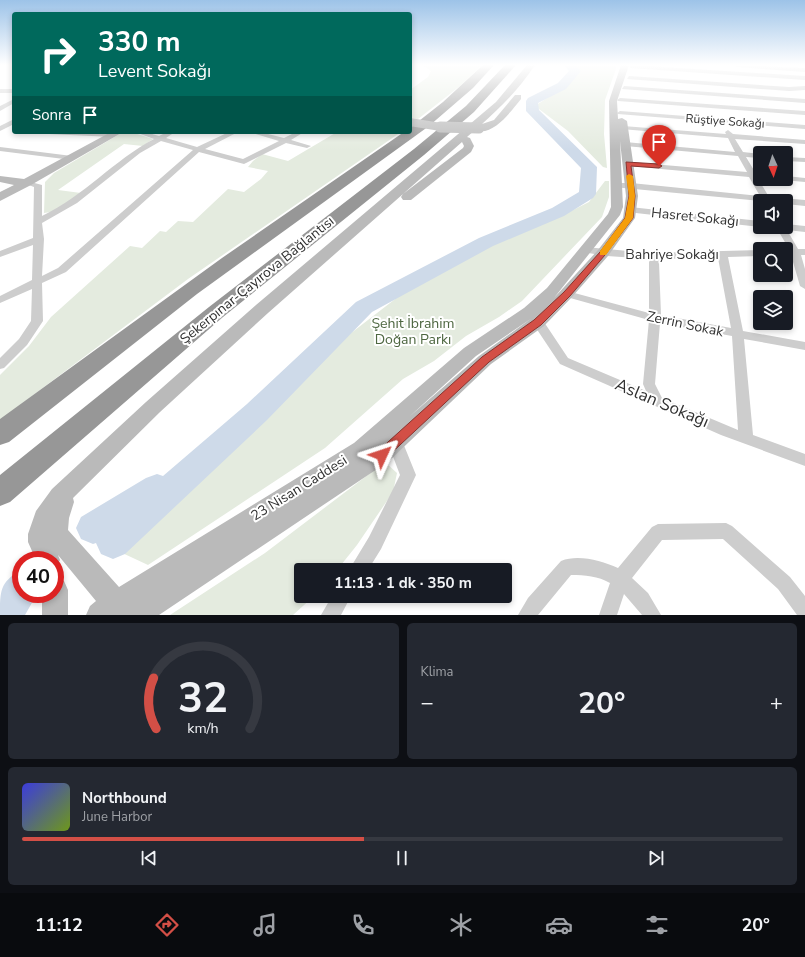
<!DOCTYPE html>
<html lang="tr">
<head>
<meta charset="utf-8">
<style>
  body { margin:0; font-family:"Nunito Sans",sans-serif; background:#242831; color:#f1f3f6; height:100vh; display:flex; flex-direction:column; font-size:15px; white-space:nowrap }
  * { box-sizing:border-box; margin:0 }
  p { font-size:13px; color:#9ea1a6 }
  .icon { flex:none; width:22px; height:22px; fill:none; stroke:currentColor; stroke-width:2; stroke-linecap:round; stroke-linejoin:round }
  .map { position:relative; height:615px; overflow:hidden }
  .side { display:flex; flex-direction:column; gap:8px; padding:8px; background:#0d0f14; flex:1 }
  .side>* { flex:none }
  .top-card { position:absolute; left:12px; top:12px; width:400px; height:122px; border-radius:4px; box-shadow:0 2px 6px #0003; background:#00695c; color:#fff; overflow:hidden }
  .needle { width:26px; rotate:177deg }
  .fabs { position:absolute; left:753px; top:146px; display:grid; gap:8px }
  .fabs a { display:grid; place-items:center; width:40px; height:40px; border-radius:4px; background:#171b24; box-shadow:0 2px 6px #0003; font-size:20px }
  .speed { position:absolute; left:12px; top:551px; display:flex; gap:8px; font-size:20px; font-weight:700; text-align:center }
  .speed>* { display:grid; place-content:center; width:52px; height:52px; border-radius:50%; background:#171b24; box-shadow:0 2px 6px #0003; line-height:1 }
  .speed .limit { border:6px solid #d22; background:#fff; color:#111 }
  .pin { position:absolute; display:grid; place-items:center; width:34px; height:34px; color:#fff; margin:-41px -17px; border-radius:50% 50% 50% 0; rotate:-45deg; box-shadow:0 0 4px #0007 }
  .pin .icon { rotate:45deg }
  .me { position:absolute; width:44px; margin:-22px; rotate:48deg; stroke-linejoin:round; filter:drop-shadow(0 0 3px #0008) }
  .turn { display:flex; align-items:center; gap:14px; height:84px; padding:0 20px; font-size:18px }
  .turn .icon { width:52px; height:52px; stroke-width:2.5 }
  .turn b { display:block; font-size:28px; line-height:34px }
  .then { display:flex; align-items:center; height:38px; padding:0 20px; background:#0003; gap:8px; font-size:15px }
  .big { font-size:30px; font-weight:700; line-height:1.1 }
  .side .tile { flex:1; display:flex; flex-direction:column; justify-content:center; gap:6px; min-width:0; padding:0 14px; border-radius:6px; background:#242831 }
  .side .dial { align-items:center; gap:0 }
  .dial svg { height:104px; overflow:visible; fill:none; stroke:#363941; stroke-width:7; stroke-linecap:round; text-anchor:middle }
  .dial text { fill:#f1f3f6; stroke:none }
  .song { display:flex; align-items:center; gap:12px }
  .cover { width:48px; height:48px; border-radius:6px; background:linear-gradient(135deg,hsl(240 70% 55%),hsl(80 70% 35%)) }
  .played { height:4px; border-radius:2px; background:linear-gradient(90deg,#d34f46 45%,#363941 45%) }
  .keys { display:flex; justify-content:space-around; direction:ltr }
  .heat { display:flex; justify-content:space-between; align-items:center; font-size:22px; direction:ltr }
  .side .tiles { flex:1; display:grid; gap:8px; grid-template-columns:1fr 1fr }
  .tile:last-child { grid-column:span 2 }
  .trip { position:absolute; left:294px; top:563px; width:218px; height:40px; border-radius:4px; background:#171b24; box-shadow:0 2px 6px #0003; font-weight:700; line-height:40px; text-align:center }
  .dock { display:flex; height:64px; justify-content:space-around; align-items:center; background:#090b0e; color:#9ea1a6 }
  .dock .icon { width:28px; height:28px }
  .dock .current { color:#d34f46 }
  .dock b { font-size:18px; color:#f1f3f6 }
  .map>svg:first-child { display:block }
</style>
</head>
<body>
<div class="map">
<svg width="805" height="615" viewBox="0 0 805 615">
  <rect width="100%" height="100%" fill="#fff"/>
  <path fill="#e4ebdf" d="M482,65L460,86L418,119L410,118V90L428,77L431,71L424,66Z
    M574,65H615L616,69L605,100L604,134L607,168L603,167L568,131L535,106C549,96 573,85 575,67Z
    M123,132H131L153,139L143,146L124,144L58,190L81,193L57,211L44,213L45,182L54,173Z
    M337,132H401L188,279L0,420V375L29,346L51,317L130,246L142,248L160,231L166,232L178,221L193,222L228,189L244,192L261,179L268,171L248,167L253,161L262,154L288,161Z
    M605,181H609V197L602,217L522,301L499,317L466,336L434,361L403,379L325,448L148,565L118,551L234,445L320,357L403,293L464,256L525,228L567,213L589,202Z
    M386,463L397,473L393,492L357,545L337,570H301V596H314L293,615H170L265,553L377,468Z"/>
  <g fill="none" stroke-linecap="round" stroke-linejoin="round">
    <path fill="#cedae9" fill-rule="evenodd" d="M564,65H575L581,71L566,89L538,103L539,110L597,167L596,194L593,198L564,216L493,246L372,312L267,420L125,554L113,559L101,554L96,543L93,544L81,539L76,528L81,517L146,478L157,474L163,476L247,404L356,302L479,238L552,208L579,192L581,168L526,111V101L528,98L558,83L569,71Z
      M20,571L21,594H37L25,615H0C0,591 0,582 20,571Z"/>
    <path fill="#cdcdcd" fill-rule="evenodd" d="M632,65L805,76V80L630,68Z
      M734,65L805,68V72L736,67Z
      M629,76L789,87L805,86V90L789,91L627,79Z
      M624,86L805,99V103L622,89Z
      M0,89H14V93H0Z
      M620,98L805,111V115L618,101L617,100Z
      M14,99V103L0,111V106Z
      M620,111L805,125V129L618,114L617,113Z
      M14,119V124L0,131V126Z
      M623,126L726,134L725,132L728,130L733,134L805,140V144L735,139L743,152L760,154V158L746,157L755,172L760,174V177H757L769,197L805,200V206L786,204V201H761L613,187L612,185L616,183H631L760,196L749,177L628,166L624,164L628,162L747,172L738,156L625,146L621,144L625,142L735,152L728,138L621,129V127Z
      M46,132C58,132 109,129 116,135L113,137L49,134Z
      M135,132H145L159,136L167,132H175L166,138L197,147L229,132H238L205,149L243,159L279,141L249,132H260L284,138L296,132H304L291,140L311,146L307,148L286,143L244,164L199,152L66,272L42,283L43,321L27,345L4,368L0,369V358L19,339L31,321L32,289L0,303V296L32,280L33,245L0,257V251L33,238L34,187L23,183L27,181L42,185V216C84,196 114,160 154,139ZM161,141L193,150L58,268L42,276L44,239L42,223L77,203L140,153Z
      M0,147L72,156L76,158L72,160L0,151Z
      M786,157L805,158V162L786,161Z
      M786,176L805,178V182L783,180L786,179Z
      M630,207L760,221V227L627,212L626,210Z
      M786,224L805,226V232L787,230L798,249H805V255H801L805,269V289L800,286L791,255H786V249H789L776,227H786Z
      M585,247L650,253L760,250V256L728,257L743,331L805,342V350L744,339L753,435L805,454V466L721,435L560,364L532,322L534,319H542L568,358L646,391L643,384L649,320L563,296L562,294L567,291L649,313V262L651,259L607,256L582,252L580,250L582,248ZM718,258L731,328L661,315L659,262L660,259ZM660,323L732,336L738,430L662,398L655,384Z
      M393,432L398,434L401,438L416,475L381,549L368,570H349L369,537L400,475L386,438L388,434Z
      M726,523L732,526L790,577L805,596V615H797L778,589L723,539L662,540L632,578L648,593L661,615H642L624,594L617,615H599L610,583C598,576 585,575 571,575L538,615H518L528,598L561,561C579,554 601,561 618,568L652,527L658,524Z
      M332,596H351L341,615H321Z"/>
    <path fill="#bababa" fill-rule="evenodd" d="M527,65H535C520,88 502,106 482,124L494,120L515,95H521V99C511,111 493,137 475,130L467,137L470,138L474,146L471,152L411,200H403L401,197L403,194L463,148L464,146L462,142L268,313L160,412L73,498L74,502L69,518L68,530L119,587L354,443L464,348L524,308L547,288L608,214L611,207L609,101L621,65H629L617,101L618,119L622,118L627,121L638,196L635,218L608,256L572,297L544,326L491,364L389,461L159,615H86L90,606L96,601L58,555L60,560L55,569V560H36L28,542V534L36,511L52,489L146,402L256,305L496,102ZM620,141L626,196L623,218L598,250L554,298L620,215L623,207ZM532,318L479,356L409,417L476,356Z
      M111,132H123L31,185L0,201V192L14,185L0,182V176L24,179Z
      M55,577L64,581L68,590V615H42V594H55Z"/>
    <path fill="#979797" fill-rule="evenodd" d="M483,65H494L473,88L429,126L197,294L9,442L0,445V419L222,258L404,132H410V128L443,102Z
      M505,65H516L474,112L424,155L223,317L10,502L0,506V475L209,307L414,149L466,106Z"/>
    <path stroke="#bababa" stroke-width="8" d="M410,122L447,128"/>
    <path stroke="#bababa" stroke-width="11" d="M440,127L479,128"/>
  </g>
  <linearGradient id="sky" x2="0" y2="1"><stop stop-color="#9dc3e8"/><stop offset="0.43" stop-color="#fff"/><stop offset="1" stop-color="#fff" stop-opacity="0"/></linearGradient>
  <rect width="805" height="151" fill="url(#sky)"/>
  <path fill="#d34f46" stroke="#89332e" d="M626,162L659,164L662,166L659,168L631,166L635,196L633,218L605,255L570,296L541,325L489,362L386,458L382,460L378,458L376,455L378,451L482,357L534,320L564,292L600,252L625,218L629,196Z"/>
  <path fill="#f59e0b" d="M629,174L633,176L635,196L633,218L606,255H600V251L625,218L629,196L626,176Z"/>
  <g text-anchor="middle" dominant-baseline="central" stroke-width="4" stroke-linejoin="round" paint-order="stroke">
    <g font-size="12" fill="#303030" stroke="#fff">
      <text transform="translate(725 121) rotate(4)">Rüştiye Sokağı</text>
    </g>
    <g font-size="14" fill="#303030" stroke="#fff">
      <text transform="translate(695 217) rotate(6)">Hasret Sokağı</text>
      <text x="672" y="254">Bahriye Sokağı</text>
      <text transform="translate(257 280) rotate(-39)">Şekerpınar-Çayırova Bağlantısı</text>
      <text transform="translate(685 324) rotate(12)">Zerrin Sokak</text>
      <text transform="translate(299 488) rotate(-32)">23 Nisan Caddesi</text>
    </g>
    <g font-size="14" fill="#4e6741" stroke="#fff">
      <text x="413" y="323">Şehit İbrahim<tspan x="413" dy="16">Doğan Parkı</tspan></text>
    </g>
    <g font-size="17" fill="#303030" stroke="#fff">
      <text transform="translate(662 403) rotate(23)">Aslan Sokağı</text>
    </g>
  </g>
</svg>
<div class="fabs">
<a><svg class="needle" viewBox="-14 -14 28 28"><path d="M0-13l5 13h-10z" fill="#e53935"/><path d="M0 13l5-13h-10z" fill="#9ea1a6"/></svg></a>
<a><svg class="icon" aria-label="sound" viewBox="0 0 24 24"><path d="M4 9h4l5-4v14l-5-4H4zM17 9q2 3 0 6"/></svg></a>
<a><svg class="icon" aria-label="search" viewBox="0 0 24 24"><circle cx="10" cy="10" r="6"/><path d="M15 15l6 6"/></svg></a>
<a><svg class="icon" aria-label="layers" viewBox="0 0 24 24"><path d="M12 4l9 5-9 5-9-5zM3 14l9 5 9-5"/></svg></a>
</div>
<div class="speed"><div class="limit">40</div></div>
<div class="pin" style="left:659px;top:166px;background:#d93025"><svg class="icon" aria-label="arrive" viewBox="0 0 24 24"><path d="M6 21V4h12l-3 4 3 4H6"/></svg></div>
<svg class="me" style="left:382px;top:455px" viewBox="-20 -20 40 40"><path d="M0-17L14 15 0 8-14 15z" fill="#d34f46" stroke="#fff" stroke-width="4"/></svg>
<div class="trip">11:13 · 1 dk · 350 m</div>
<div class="top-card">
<div class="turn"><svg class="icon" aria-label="right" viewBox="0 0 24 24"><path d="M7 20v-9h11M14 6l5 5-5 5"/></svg><div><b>330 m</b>Levent Sokağı</div></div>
<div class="then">Sonra<svg class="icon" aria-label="arrive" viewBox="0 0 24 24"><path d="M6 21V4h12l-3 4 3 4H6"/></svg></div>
</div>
</div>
<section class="side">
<div class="tiles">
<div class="tile dial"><svg viewBox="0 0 100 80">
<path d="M14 69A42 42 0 1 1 86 69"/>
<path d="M14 69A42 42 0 0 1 12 30" stroke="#d34f46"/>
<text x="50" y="56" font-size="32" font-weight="700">32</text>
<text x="50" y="72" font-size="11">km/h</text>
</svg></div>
<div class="tile"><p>Klima</p>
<div class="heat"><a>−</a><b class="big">20°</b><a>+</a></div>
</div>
<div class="tile">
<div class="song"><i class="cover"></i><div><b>Northbound</b><p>June Harbor</p></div></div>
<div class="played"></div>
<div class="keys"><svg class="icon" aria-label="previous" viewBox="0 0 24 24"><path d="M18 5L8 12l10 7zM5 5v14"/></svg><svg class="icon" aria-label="pause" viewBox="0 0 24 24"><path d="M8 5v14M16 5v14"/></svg><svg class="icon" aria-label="next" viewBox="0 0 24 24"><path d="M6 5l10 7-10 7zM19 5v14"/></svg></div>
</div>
</div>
</section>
<nav class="dock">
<b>11:12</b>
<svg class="icon current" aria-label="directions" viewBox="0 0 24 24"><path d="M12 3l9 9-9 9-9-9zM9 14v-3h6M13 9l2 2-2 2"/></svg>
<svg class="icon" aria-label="music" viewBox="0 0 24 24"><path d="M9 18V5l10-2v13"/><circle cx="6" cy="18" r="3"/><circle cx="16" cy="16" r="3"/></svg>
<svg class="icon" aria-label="phone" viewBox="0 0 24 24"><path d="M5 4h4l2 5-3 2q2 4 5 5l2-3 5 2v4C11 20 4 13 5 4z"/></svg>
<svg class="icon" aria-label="climate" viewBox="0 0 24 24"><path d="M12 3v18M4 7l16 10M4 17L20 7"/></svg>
<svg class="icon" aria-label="car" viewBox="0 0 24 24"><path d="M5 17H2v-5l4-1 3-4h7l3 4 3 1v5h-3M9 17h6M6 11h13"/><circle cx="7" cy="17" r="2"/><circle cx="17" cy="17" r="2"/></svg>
<svg class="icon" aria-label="filters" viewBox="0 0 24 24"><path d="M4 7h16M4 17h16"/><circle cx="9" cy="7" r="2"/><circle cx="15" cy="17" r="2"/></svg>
<b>20°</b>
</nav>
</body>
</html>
